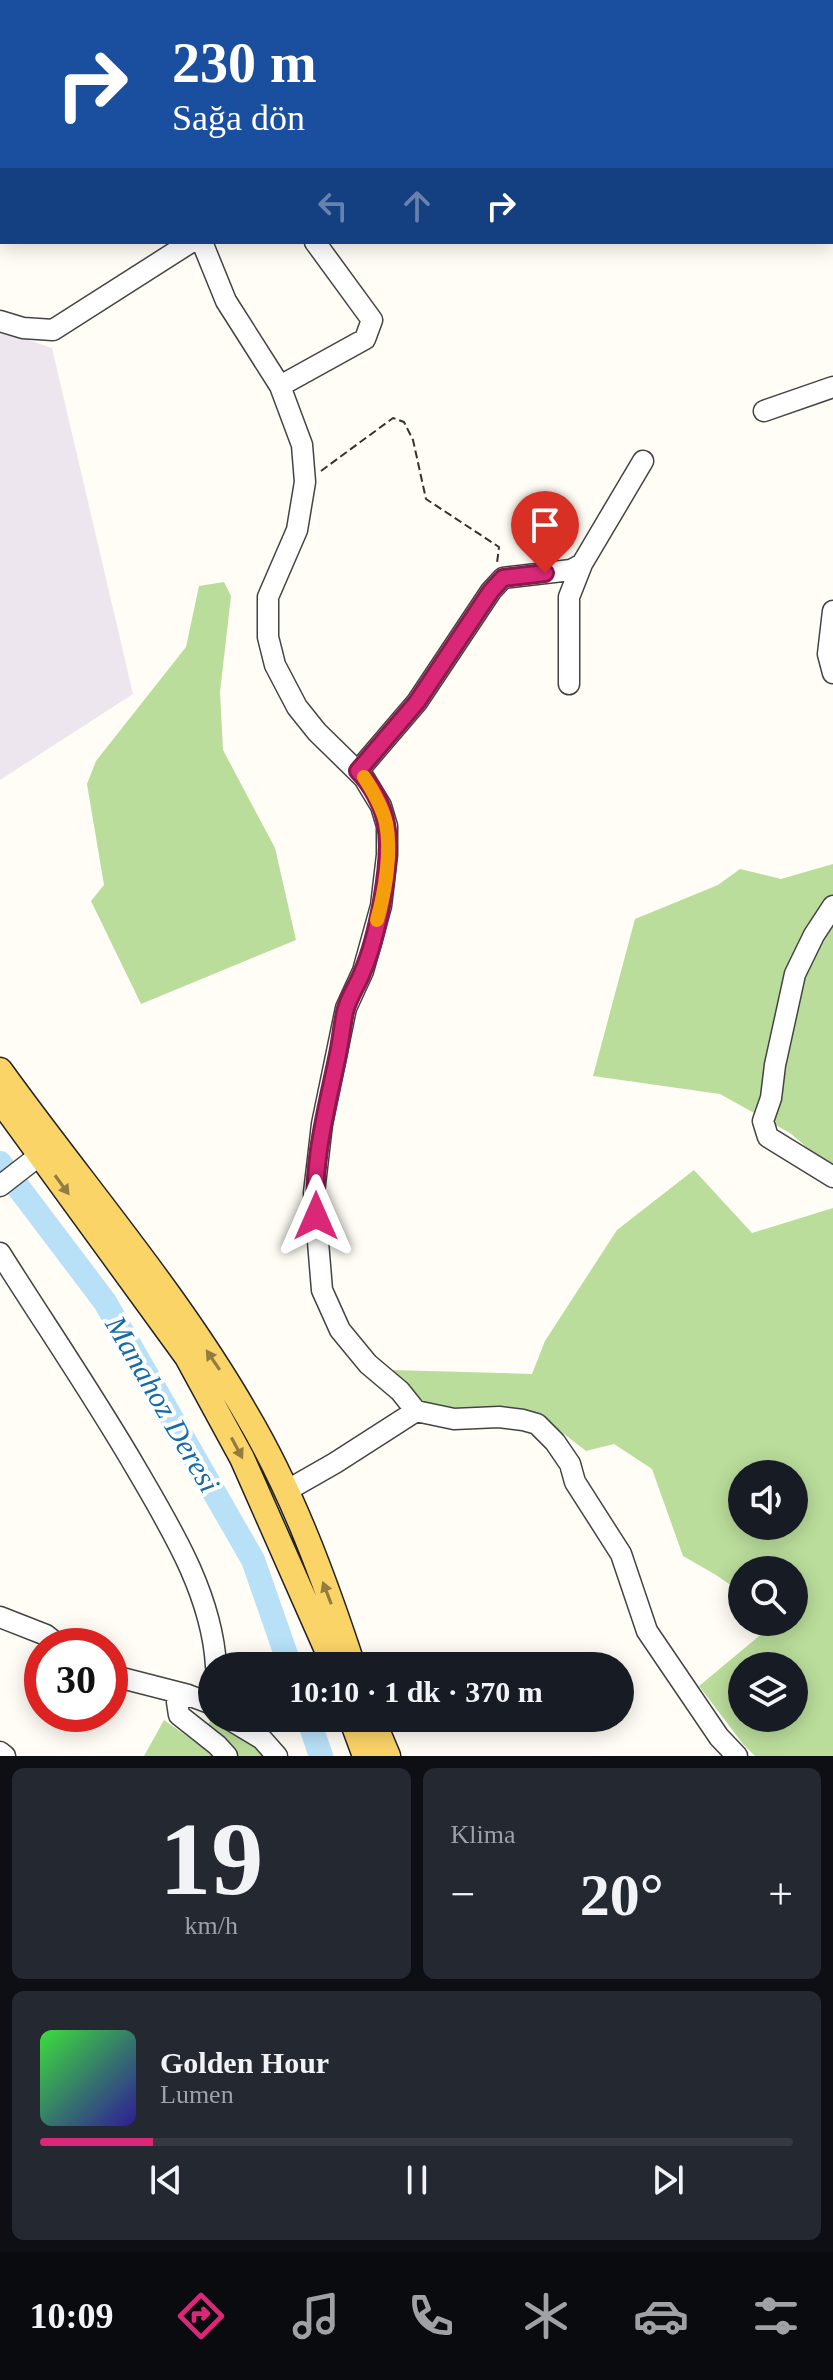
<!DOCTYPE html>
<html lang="tr">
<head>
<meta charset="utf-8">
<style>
  body { margin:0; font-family:Georgia,serif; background:#242831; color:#f1f3f6; height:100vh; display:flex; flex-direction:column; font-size:30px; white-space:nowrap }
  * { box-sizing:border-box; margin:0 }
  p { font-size:26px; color:#9ea1a6 }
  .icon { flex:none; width:44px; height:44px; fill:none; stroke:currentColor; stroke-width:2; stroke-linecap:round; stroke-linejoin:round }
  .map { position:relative; height:1756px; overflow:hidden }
  .side { display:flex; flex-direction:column; gap:12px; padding:12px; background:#0d0f14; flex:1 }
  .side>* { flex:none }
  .banner { position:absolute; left:0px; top:0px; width:834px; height:244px; box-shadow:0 4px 20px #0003; background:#1a4fa0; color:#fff; overflow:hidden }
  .buttons { position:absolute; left:728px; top:1460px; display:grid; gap:16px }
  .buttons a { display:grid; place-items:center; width:80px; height:80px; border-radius:50%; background:#171b24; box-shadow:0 4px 20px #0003; font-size:40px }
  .speed { position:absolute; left:24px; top:1628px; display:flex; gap:16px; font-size:40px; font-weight:700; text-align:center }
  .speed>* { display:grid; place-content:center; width:104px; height:104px; border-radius:50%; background:#171b24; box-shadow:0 4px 20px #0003; line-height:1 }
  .speed .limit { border:12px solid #d22; background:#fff; color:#111 }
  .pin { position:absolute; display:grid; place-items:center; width:68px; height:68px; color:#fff; margin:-82px -34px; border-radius:50% 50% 50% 0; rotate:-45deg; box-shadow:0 0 8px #0007 }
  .pin .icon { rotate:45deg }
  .me { position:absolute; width:88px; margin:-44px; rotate:0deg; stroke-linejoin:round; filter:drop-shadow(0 0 6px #0008) }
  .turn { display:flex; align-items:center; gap:28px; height:168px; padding:0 40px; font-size:36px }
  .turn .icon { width:104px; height:104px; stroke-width:2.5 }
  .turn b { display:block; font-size:56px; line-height:68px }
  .lanes { display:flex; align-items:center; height:76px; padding:0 40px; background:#0003; justify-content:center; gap:40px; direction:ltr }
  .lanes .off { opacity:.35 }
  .big { font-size:60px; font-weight:700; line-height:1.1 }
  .side .card { flex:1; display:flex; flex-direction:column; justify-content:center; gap:12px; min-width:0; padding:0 28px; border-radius:12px; background:#242831 }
  .side .dial { align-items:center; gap:0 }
  .dial b { font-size:104px; line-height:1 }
  .song { display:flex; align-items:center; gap:24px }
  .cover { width:96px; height:96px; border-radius:12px; background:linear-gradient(135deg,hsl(120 70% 55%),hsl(250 70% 35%)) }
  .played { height:8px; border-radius:4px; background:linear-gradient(90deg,#db2777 15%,#363941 15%) }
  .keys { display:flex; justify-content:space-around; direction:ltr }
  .heat { display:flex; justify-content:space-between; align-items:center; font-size:44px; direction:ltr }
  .side .tiles { flex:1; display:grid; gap:12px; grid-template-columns:1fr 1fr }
  .card:last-child { grid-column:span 2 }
  .trip { position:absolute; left:198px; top:1652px; width:436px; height:80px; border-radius:40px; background:#171b24; box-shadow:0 4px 20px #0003; font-weight:700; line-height:80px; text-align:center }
  .menu { display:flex; height:128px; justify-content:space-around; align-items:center; background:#090b0e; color:#9ea1a6 }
  .menu .icon { width:56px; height:56px }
  .menu .active { color:#db2777 }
  .menu b { font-size:36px; color:#f1f3f6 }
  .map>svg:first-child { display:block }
</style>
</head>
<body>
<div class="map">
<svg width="833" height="1756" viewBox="0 0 833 1756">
  <rect width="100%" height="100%" fill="#fffdf5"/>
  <path fill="#eee6ef" d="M0,330L52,348L133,694L0,780Z"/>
  <path fill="#badd9b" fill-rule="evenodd" d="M224,582L231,596L220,692L223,750L275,848L296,940L141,1004L91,901L104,885L87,784L96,761L186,647L199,586Z
    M833,864V1170L790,1133L720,1094L593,1076L635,919L718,885L740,869L781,879Z
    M694,1170L752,1233L833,1208V1756H755L743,1744L699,1686L776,1622H794V1570H742V1593L716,1575L683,1556L652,1469L614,1444L586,1451L541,1416L461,1412L423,1405L392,1370L532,1374L545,1341L617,1230ZM742,1474H794V1526H742ZM742,1666H794V1718H742Z
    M212,1719L256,1743L266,1756H235L208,1724Z
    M164,1720L215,1756H144Z"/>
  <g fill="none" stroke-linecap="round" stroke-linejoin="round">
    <path stroke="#b8e1f8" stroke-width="24" d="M0,1163L105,1302L253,1560L290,1666
      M308,1718L321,1756"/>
    <defs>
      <path id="minor" d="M73,0V2
        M460,2L462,0
        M764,2L765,0
        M202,242L226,301L280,386L302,445L305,482L297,530L268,597V637L275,665L297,707L317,732L364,778L381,806L387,826V855L381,906L363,971L346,1008L322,1124L314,1193L322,1290L340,1330L368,1364L400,1391L416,1411L335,1463L286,1491
        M0,321L23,328L53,330L191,242
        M280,386L365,339L372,320L315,242
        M764,411L833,387
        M833,611L828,654L833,673
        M569,684V597L582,564
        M358,771L417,702L491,591L503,578L571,570L582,564L643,461
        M833,906L814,935L795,974L775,1065L771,1098L763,1121L768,1137L833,1177
        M0,1186L40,1155
        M0,1253C46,1326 94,1396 137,1470C172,1530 212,1595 216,1666
        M416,1411L454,1419L499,1417L523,1420L537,1424L555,1442L570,1464L575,1482L621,1554L647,1631L719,1737L737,1756
        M0,1617L46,1635L60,1646
        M110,1675L188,1695
        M212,1704L188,1695L177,1702L179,1715L217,1745L227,1756
        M227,1718L262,1739L277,1756
        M0,1752L5,1756"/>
      <path id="major" d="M0,1070C82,1184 177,1293 247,1415C293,1493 325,1581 353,1666
        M0,1100L187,1357L242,1458L334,1666
        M351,1718L365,1756
        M372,1718L388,1756"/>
    </defs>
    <use href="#minor" stroke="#444" stroke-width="23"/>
    <use href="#major" stroke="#222" stroke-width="27"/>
    <path stroke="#333" stroke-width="2" stroke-dasharray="8 4" stroke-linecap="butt" d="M321,471L393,418L404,422L413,440L426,499L499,547L497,563"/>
    <use href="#minor" stroke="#fff" stroke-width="20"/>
    <use href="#major" stroke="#fbd468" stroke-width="24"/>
  </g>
  <defs><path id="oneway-solid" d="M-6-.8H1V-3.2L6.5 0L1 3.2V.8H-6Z" transform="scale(2)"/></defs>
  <g fill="#927c41">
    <use href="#oneway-solid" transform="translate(62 1185) rotate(54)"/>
    <use href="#oneway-solid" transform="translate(213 1360) rotate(-124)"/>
    <use href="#oneway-solid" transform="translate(237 1448) rotate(62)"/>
    <use href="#oneway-solid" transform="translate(327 1593) rotate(-111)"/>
  </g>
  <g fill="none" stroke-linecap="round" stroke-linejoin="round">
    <defs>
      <path id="route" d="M316,1216C312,1161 327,1108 338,1054C341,1040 342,1026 345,1012C348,998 357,986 362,973C377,939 393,861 386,824C383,805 371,784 358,771L417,702L491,591L503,578L545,573"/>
    </defs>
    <use href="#route" stroke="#8e194d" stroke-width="20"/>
    <use href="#route" stroke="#db2777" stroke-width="14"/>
    <path stroke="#f59e0b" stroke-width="14" d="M364,777C373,791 382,806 386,823C392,852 385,892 377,920"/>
  </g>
  <g text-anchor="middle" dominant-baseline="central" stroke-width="8" stroke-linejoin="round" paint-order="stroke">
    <g font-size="30" font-style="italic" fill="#156ba8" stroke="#fff">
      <text transform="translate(163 1404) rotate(60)">Manahoz Deresi</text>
    </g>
  </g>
</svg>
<div class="buttons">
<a><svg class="icon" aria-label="sound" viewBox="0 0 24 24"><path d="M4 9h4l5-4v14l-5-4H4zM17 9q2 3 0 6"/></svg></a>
<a><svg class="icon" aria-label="search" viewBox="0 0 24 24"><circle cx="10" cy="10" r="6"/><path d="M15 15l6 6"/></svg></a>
<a><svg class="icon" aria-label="layers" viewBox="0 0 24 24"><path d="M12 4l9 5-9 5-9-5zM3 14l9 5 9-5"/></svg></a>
</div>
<div class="speed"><div class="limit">30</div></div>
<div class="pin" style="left:545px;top:573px;background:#d93025"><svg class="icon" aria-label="arrive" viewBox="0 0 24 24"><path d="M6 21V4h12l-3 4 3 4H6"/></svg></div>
<svg class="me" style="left:316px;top:1216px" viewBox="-20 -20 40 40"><path d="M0-17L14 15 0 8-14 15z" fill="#db2777" stroke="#fff" stroke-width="4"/></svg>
<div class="trip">10:10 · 1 dk · 370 m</div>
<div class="banner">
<div class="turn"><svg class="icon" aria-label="right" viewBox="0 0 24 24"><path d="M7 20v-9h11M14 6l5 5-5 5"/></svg><div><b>230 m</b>Sağa dön</div></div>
<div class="lanes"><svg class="icon off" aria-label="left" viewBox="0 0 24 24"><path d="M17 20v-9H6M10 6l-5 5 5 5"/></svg><svg class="icon off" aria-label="ahead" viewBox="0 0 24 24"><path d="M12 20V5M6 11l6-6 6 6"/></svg><svg class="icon" aria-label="right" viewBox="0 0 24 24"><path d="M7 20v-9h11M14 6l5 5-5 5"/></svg></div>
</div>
</div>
<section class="side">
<div class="tiles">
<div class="card dial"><b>19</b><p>km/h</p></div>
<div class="card"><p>Klima</p>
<div class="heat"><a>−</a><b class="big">20°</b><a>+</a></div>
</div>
<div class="card">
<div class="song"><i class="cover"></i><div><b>Golden Hour</b><p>Lumen</p></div></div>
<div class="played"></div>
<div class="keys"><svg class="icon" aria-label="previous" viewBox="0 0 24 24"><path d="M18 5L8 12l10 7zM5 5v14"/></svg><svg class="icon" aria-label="pause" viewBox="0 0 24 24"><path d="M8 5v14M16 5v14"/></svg><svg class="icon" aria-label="next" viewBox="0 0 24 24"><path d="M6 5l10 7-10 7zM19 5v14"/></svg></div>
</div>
</div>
</section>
<nav class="menu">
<b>10:09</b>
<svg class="icon active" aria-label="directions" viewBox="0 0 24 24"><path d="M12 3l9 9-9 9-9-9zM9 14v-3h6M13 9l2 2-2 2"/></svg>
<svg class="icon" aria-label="music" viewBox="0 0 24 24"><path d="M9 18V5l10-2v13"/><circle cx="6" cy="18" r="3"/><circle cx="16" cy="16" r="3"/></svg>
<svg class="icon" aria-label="phone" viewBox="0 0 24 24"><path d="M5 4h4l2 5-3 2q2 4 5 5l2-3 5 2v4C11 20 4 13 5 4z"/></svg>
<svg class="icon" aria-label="climate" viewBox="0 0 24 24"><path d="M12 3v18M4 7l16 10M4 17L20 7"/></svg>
<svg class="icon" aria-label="car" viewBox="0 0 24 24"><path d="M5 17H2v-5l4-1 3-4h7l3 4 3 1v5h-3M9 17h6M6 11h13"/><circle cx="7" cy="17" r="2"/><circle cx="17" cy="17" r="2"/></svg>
<svg class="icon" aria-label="filters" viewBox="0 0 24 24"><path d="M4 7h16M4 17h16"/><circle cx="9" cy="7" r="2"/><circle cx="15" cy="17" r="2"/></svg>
</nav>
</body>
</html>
